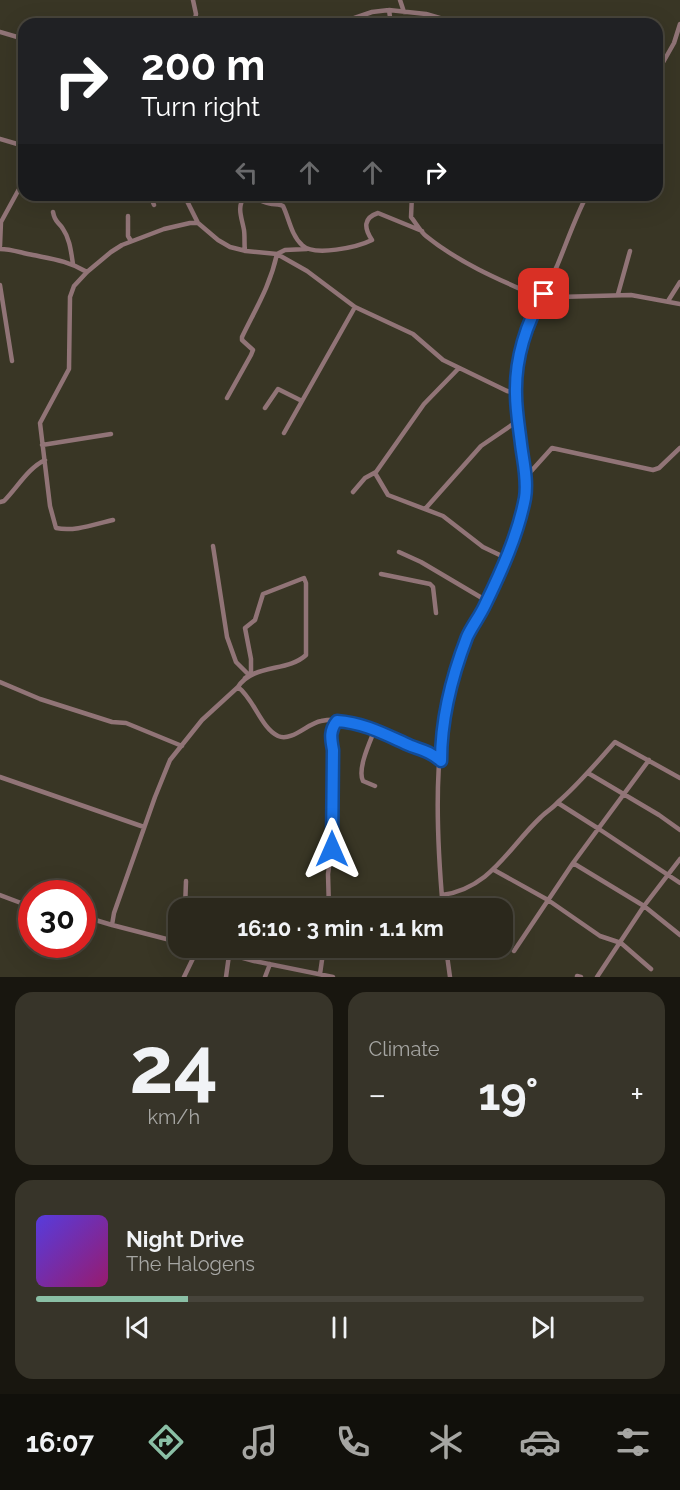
<!DOCTYPE html>
<html lang="en">
<head>
<meta charset="utf-8">
<style>
  body { margin:0; font-family:Raleway,sans-serif; background:#373429; color:#f1f3f6; height:100vh; display:flex; flex-direction:column; font-size:22px; white-space:nowrap }
  * { box-sizing:border-box; margin:0 }
  p { font-size:20px; color:#a6a6a3 }
  .icon { flex:none; width:33px; height:33px; fill:none; stroke:currentColor; stroke-width:2; stroke-linecap:round; stroke-linejoin:round }
  .map { position:relative; height:977px; overflow:hidden }
  .details { display:flex; flex-direction:column; gap:15px; padding:15px; background:#18160f; flex:1 }
  .details>* { flex:none }
  .top-card { position:absolute; left:18px; top:18px; width:645px; height:183px; border-radius:18px; box-shadow:0 6px 24px #0002,0 0 0 2px #47443b; background:#202124; color:#fff; overflow:hidden }
  .speed { position:absolute; left:18px; top:880px; display:flex; gap:12px; font-size:30px; font-weight:700; text-align:center }
  .speed>* { display:grid; place-content:center; width:78px; height:78px; border-radius:50%; background:#2b281c; box-shadow:0 6px 24px #0002,0 0 0 2px #47443b; line-height:1 }
  .speed .limit { border:9px solid #d22; background:#fff; color:#111 }
  .pin { position:absolute; display:grid; place-items:center; width:51px; height:51px; color:#fff; margin:-26px; border-radius:12px; box-shadow:0 3px 9px #0006 }
  .me { position:absolute; width:66px; margin:-33px; rotate:0deg; stroke-linejoin:round; filter:drop-shadow(0 0 4px #0008) }
  .turn { display:flex; align-items:center; gap:21px; height:126px; padding:0 24px; font-size:27px }
  .turn .icon { width:78px; height:78px; stroke-width:2.5 }
  .turn b { display:block; font-size:42px; line-height:51px }
  .lanes { display:flex; align-items:center; height:57px; padding:0 24px; background:#0003; justify-content:center; gap:30px; direction:ltr }
  .lanes .off { opacity:.35 }
  .big { font-size:45px; font-weight:700; line-height:1.1 }
  .details .widget { flex:1; display:flex; flex-direction:column; justify-content:center; gap:9px; min-width:0; padding:0 21px; border-radius:18px; background:#373429 }
  .details .dial { align-items:center; gap:0 }
  .dial b { font-size:78px; line-height:1 }
  .song { display:flex; align-items:center; gap:18px }
  .cover { width:72px; height:72px; border-radius:9px; background:linear-gradient(135deg,hsl(250 70% 55%),hsl(320 70% 35%)) }
  .played { height:6px; border-radius:3px; background:linear-gradient(90deg,#8abfa5 25%,#47443b 25%) }
  .keys { display:flex; justify-content:space-around; direction:ltr }
  .heat { display:flex; justify-content:space-between; align-items:center; font-size:33px; direction:ltr }
  .details .tiles { flex:1; display:grid; gap:15px; grid-template-columns:1fr 1fr }
  .widget:last-child { grid-column:span 2 }
  .trip { position:absolute; left:168px; top:898px; width:345px; height:60px; border-radius:18px; background:#2b281c; box-shadow:0 6px 24px #0002,0 0 0 2px #47443b; font-weight:700; line-height:60px; text-align:center }
  .tabs { display:flex; height:96px; justify-content:space-around; align-items:center; background:#11100b; color:#a6a6a3 }
  .tabs .icon { width:42px; height:42px }
  .tabs .selected { color:#8abfa5 }
  .tabs b { font-size:27px; color:#f1f3f6 }
  .map>svg:first-child { display:block }
</style>
</head>
<body>
<div class="map">
<svg width="680" height="977" viewBox="0 0 680 977">
  <rect width="100%" height="100%" fill="#393625"/>
  <g fill="none" stroke-linecap="round" stroke-linejoin="round">
    <path stroke="#917477" stroke-width="4.5" d="M193,0L196,14L194,24
      M400,0L404,12
      M389,10L391,24
      M337,24L372,12L389,10L426,14L460,24
      M0,32L24,39
      M657,73L674,43L680,24
      M0,139L24,146
      M150,195L154,205
      M184,195L198,223
      M412,195L411,217C416,223 420,231 426,236C459,263 502,281 541,298
      M53,212C55,223 58,221 63,229C70,239 71,252 73,264
      M128,216V236L131,241
      M0,246L1,222L24,180
      M0,249C12,249 21,253 33,255C53,259 69,261 87,272
      M245,251C244,244 245,237 244,230C242,218 236,207 245,196C255,197 263,203 272,204C276,204 279,204 283,206C289,218 291,235 302,245C314,257 358,247 372,240C364,228 363,218 378,213L422,231
      M0,285L12,361
      M544,293L558,297L631,295L680,304
      M618,294L630,251
      M668,301L680,282
      M227,398L251,355L253,350L242,340V337C256,308 270,286 277,254L285,250L307,249
      M265,408L278,389L302,401
      M284,433L355,307
      M42,445L111,434
      M375,473L388,495L443,516L483,547L506,558
      M525,478L552,448L653,470L659,468L680,448
      M353,492L365,478L376,472L424,404L459,368
      M0,502L4,501C17,488 28,468 45,460
      M425,509L481,446L519,420
      M113,520C95,524 75,532 56,528L50,506L40,423L69,369L70,297L74,286L87,272L111,252L122,245L164,229L190,223H198L218,240L230,247L246,251L277,254L307,271L355,307L413,334L443,360L507,391L516,393
      M213,546L227,637L236,662L249,675
      M399,552L421,562L487,601
      M381,574L430,584L433,587L436,613
      M0,682L40,699L112,722L126,723L182,746
      M238,687C252,664 288,672 306,655V583L304,578L263,594L255,620L245,628L251,659V674L245,678
      M588,773L659,815L680,830
      M0,777L144,827
      M375,786L363,781C357,769 370,742 375,729
      M558,803L599,829L680,883
      M573,863L644,906L680,935
      M494,870L548,900L600,936L621,943L651,969
      M0,895L21,903L32,905
      M442,895C491,888 508,848 541,817C546,812 553,808 558,802C579,784 597,762 615,742L680,778
      M185,909L186,881
      M329,909L328,874L333,838L331,834L333,750L331,736L332,728L337,721
      M443,909C435,819 431,720 468,637C473,626 480,616 486,605C500,574 515,541 523,507C531,471 518,431 516,394C513,346 538,308 557,266C567,242 575,218 587,195
      M82,916L112,925
      M178,942L112,925L114,913L155,797L170,760L202,720L238,687C254,699 261,728 278,736C292,742 308,723 321,721C351,715 382,733 408,744C420,750 431,752 440,761
      M207,948L254,961L333,977
      M446,948L450,977
      M514,951L573,863L649,760
      M320,974L323,953L328,948
      M577,976L581,977
      M184,977L198,948
      M226,977L229,955
      M265,977L270,964
      M597,977L644,906L680,859"/>
  </g>
  <g fill="none" stroke-linecap="round" stroke-linejoin="round">
    <defs>
      <path id="route" d="M332,849L333,750C331,739 329,731 337,721C365,723 386,735 411,746C422,750 431,752 441,761C441,718 452,676 467,637C472,626 480,616 485,605C501,572 518,535 525,498C528,480 523,461 521,444C519,427 516,410 516,394C515,359 526,323 544,294"/>
    </defs>
    <use href="#route" stroke="#114b97" stroke-width="15"/>
    <use href="#route" stroke="#1a73e8" stroke-width="10"/>
  </g>
</svg>
<div class="speed"><div class="limit">30</div></div>
<div class="pin" style="left:544px;top:294px;background:#d93025"><svg class="icon" aria-label="arrive" viewBox="0 0 24 24"><path d="M6 21V4h12l-3 4 3 4H6"/></svg></div>
<svg class="me" style="left:332px;top:849px" viewBox="-20 -20 40 40"><path d="M0-17L14 15 0 8-14 15z" fill="#1a73e8" stroke="#fff" stroke-width="4"/></svg>
<div class="trip">16:10 · 3 min · 1.1 km</div>
<div class="top-card">
<div class="turn"><svg class="icon" aria-label="right" viewBox="0 0 24 24"><path d="M7 20v-9h11M14 6l5 5-5 5"/></svg><div><b>200 m</b>Turn right</div></div>
<div class="lanes"><svg class="icon off" aria-label="left" viewBox="0 0 24 24"><path d="M17 20v-9H6M10 6l-5 5 5 5"/></svg><svg class="icon off" aria-label="ahead" viewBox="0 0 24 24"><path d="M12 20V5M6 11l6-6 6 6"/></svg><svg class="icon off" aria-label="ahead" viewBox="0 0 24 24"><path d="M12 20V5M6 11l6-6 6 6"/></svg><svg class="icon" aria-label="right" viewBox="0 0 24 24"><path d="M7 20v-9h11M14 6l5 5-5 5"/></svg></div>
</div>
</div>
<section class="details">
<div class="tiles">
<div class="widget dial"><b>24</b><p>km/h</p></div>
<div class="widget"><p>Climate</p>
<div class="heat"><a>−</a><b class="big">19°</b><a>+</a></div>
</div>
<div class="widget">
<div class="song"><i class="cover"></i><div><b>Night Drive</b><p>The Halogens</p></div></div>
<div class="played"></div>
<div class="keys"><svg class="icon" aria-label="previous" viewBox="0 0 24 24"><path d="M18 5L8 12l10 7zM5 5v14"/></svg><svg class="icon" aria-label="pause" viewBox="0 0 24 24"><path d="M8 5v14M16 5v14"/></svg><svg class="icon" aria-label="next" viewBox="0 0 24 24"><path d="M6 5l10 7-10 7zM19 5v14"/></svg></div>
</div>
</div>
</section>
<nav class="tabs">
<b>16:07</b>
<svg class="icon selected" aria-label="directions" viewBox="0 0 24 24"><path d="M12 3l9 9-9 9-9-9zM9 14v-3h6M13 9l2 2-2 2"/></svg>
<svg class="icon" aria-label="music" viewBox="0 0 24 24"><path d="M9 18V5l10-2v13"/><circle cx="6" cy="18" r="3"/><circle cx="16" cy="16" r="3"/></svg>
<svg class="icon" aria-label="phone" viewBox="0 0 24 24"><path d="M5 4h4l2 5-3 2q2 4 5 5l2-3 5 2v4C11 20 4 13 5 4z"/></svg>
<svg class="icon" aria-label="climate" viewBox="0 0 24 24"><path d="M12 3v18M4 7l16 10M4 17L20 7"/></svg>
<svg class="icon" aria-label="car" viewBox="0 0 24 24"><path d="M5 17H2v-5l4-1 3-4h7l3 4 3 1v5h-3M9 17h6M6 11h13"/><circle cx="7" cy="17" r="2"/><circle cx="17" cy="17" r="2"/></svg>
<svg class="icon" aria-label="filters" viewBox="0 0 24 24"><path d="M4 7h16M4 17h16"/><circle cx="9" cy="7" r="2"/><circle cx="15" cy="17" r="2"/></svg>
</nav>
</body>
</html>
